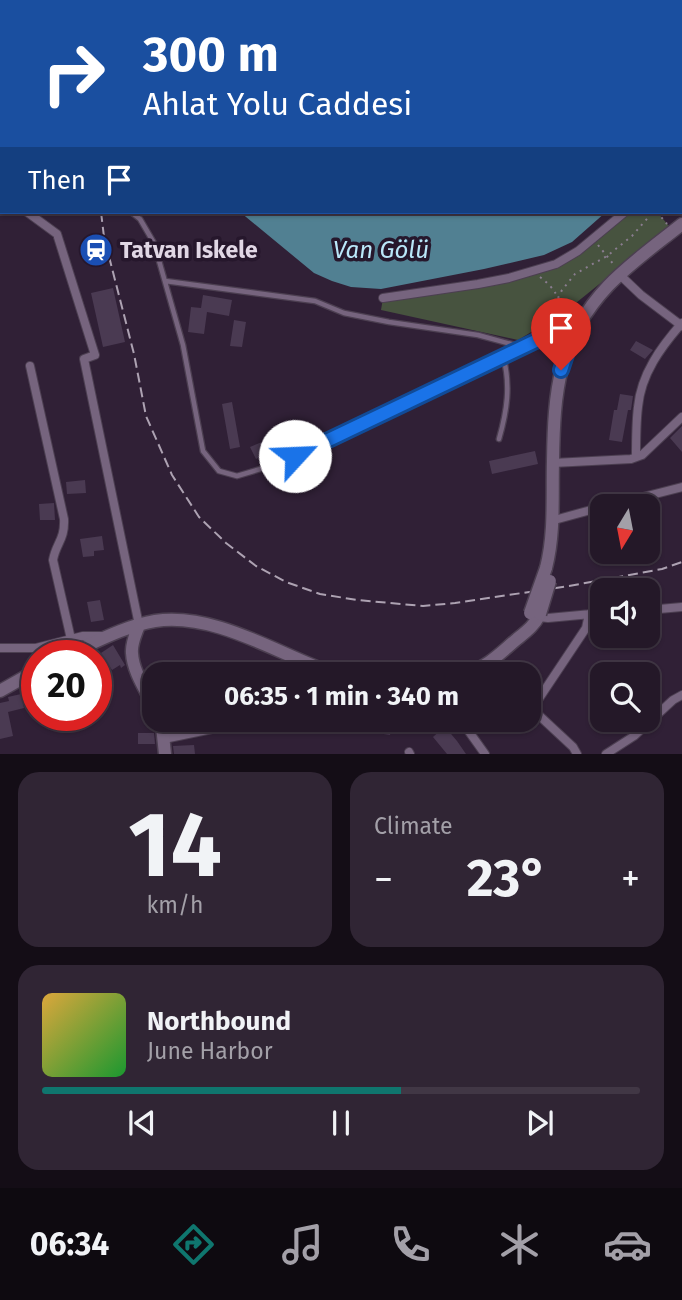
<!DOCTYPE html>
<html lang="en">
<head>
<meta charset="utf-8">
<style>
  body { margin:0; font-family:"Fira Sans",sans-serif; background:#302534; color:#f1f3f6; height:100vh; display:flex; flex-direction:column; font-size:26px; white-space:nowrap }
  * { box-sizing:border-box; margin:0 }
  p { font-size:23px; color:#a3a0a8 }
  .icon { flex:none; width:38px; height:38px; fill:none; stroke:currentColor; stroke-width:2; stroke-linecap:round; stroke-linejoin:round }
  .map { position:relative; height:754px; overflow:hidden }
  .details { display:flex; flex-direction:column; gap:18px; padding:18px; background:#140d16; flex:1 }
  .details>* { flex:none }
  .banner { position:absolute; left:0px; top:0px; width:682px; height:214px; box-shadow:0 2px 5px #0004,0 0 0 2px #413745; background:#1a4fa0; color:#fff; overflow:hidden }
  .needle { width:46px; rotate:190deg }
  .buttons { position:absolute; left:590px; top:494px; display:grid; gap:14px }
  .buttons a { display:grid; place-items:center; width:70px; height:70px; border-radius:14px; background:#241828; box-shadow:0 2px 5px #0004,0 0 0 2px #413745; font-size:35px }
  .speed { position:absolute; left:21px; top:640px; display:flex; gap:14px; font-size:35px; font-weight:700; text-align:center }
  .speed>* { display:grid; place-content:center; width:91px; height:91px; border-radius:50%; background:#241828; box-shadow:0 2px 5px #0004,0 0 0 2px #413745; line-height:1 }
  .speed .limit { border:10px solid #d22; background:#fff; color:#111 }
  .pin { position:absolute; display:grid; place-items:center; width:60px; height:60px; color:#fff; margin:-72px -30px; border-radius:50% 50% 50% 0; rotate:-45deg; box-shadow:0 0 7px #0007 }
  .pin .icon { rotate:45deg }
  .me { position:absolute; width:77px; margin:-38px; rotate:65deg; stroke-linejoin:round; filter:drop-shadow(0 0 5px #0008) }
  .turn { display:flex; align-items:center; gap:24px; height:147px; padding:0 28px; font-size:32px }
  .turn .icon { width:91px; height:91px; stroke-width:2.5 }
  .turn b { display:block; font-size:49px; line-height:60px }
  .then { display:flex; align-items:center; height:66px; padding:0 28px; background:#0003; gap:14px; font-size:26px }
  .big { font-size:52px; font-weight:700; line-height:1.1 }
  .details .card { flex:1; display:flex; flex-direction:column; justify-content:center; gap:10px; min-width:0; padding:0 24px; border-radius:21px; background:#302534 }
  .details .dial { align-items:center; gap:0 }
  .dial b { font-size:91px; line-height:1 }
  .song { display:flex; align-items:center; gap:21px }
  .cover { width:84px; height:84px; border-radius:10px; background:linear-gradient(135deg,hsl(40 70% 55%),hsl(130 70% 35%)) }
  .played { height:7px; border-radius:4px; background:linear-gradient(90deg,#0f766e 60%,#413745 60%) }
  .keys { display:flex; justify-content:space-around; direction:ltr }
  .heat { display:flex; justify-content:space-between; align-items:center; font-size:38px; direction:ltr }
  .details .tiles { flex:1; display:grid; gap:18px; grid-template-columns:1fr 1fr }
  .card:last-child { grid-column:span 2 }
  .trip { position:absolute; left:142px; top:662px; width:399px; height:70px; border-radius:21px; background:#241828; box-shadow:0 2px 5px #0004,0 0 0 2px #413745; font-weight:700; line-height:70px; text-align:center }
  .tabs { display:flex; height:112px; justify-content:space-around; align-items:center; background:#0e0a10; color:#a3a0a8 }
  .tabs .icon { width:49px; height:49px }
  .tabs .on { color:#0f766e }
  .tabs b { font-size:32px; color:#f1f3f6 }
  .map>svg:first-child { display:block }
</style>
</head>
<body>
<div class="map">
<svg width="682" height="754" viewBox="0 0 682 754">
  <rect width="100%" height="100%" fill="#302036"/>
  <path fill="#47533f" d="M625,212H657L670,227L566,311L518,340L381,310L383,298L478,284L556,264Z"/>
  <path fill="#518092" d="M0,0H69V2H2V149L0,148Z
    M140,0H682V153L681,154V2H140Z
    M240,212H606L572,242L544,255L484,269L381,289L351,287L332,281L314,273Z"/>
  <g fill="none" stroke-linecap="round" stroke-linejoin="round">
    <path stroke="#bae7f9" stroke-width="2" stroke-dasharray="9 7" stroke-linecap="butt" d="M122,2V0"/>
  </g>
  <path fill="#4a3a52" d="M113,288L125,342L103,347L91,293Z
    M203,295L232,300L229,316L207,312L204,334L188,332L191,307L201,308Z
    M234,320L246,322L242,347L230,346Z
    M636,341L653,350L645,359L630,350Z
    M620,394L633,396L631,410H628L622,442L609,440L614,410H617Z
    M232,402L240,447L230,449L222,404Z
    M300,425L304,435L266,452L267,454L256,459L250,447L279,435L278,434Z
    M682,426V452L670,438Z
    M535,451L538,464L492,474L489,461Z
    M85,480L86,493L67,494L66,482Z
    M54,503L55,520H40L39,504Z
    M102,536L104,550L94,551V556L83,557L80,539Z
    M100,600L104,620L91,622L87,602Z
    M113,645L125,665L121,668L120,665L112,670L101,653Z
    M241,662L242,664L247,663L249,674H201V672Z
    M21,694L24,708L8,712L13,736L0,739V703L9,701L8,697Z
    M313,719H393L390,735L313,723Z
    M446,728L457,741L466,754H447L433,737L442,729L443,731Z
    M138,733H154L155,744H138Z
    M194,745L195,754H174L173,746Z"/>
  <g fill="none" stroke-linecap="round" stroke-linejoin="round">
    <defs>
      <path id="lane" d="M131,212L140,219L154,243L183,345L203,451L219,471L237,476L277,464L546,336L574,330
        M165,281L315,301L344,313L389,322L478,335L522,347
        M499,439C507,411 511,385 503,356"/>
      <path id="street" d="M681,166L682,165
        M0,194L2,195
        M27,212L57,234L95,355L84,359L139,625
        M620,275L641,295L682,326
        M383,298L478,284L509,278L556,264L578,251L625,212
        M30,366L64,519C65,540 56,543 53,560L71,639
        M636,457C636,441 636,423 638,407C641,374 661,347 682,323
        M553,463L631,459L642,455L682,417
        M608,506L682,487
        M558,519L602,507
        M648,610L682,607
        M539,617L548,618L602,613
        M0,648H36L83,636H103
        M495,659L504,674
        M530,707L573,747L577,754
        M532,709L586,628L589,614
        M460,719L485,754
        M164,739L260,719
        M409,752L410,754
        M606,754L634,736L673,700L682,695"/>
      <path id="secondary" d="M546,568C555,533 552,496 553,461C554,392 558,339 608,286C630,263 657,244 682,224
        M139,625C136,634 131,643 132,653C133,672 146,690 154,707
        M64,656C92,644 124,626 155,621C216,612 279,655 335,674
        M466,674C491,664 498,655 517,639C527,631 534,626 540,614
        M0,691L37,670
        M159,719L162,726L165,754"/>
    </defs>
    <use href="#lane" stroke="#4c3f51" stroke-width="7"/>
    <use href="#street" stroke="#4c3f51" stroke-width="10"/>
    <use href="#secondary" stroke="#4c3f51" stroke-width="15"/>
    <path stroke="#8a7d8f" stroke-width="2" stroke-dasharray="2 5" stroke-linecap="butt" d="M657,212L667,224
      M598,245L614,265
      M540,277C556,289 556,296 566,311
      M558,298L562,290L575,274L607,256L632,236L653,212"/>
    <use href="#lane" stroke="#76647e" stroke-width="4.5"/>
    <use href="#street" stroke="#76647e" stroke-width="8"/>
    <use href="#secondary" stroke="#76647e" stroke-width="12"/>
    <path stroke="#ada2b2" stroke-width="2" stroke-dasharray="10 5" stroke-linecap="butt" d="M101,212L104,237L134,354L146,416L172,475L199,517L226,543L256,566L286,582L320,594L357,600L423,606L455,603L569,586L662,569L682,562"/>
    <defs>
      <path id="secondary-bridge" d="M530,613L546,568
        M540,614L550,581"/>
    </defs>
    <use href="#secondary-bridge" stroke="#4c3f51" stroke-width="15" stroke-linecap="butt"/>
    <use href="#secondary-bridge" stroke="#76647e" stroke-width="12"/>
  </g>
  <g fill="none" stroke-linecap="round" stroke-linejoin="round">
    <defs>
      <path id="route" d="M295,456L546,336L576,330L568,349L561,370"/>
    </defs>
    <use href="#route" stroke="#114b97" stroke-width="18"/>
    <use href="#route" stroke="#1a73e8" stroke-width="12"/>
  </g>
  <defs>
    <symbol id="station-disc" viewBox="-11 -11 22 22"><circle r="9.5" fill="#1a4fb4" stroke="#26172c"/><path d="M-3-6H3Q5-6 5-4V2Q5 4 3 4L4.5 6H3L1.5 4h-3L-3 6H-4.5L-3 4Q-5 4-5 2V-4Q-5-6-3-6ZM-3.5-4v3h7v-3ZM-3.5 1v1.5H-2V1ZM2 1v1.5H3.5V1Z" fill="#fff"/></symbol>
  </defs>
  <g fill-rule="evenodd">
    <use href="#station-disc" x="77" y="231" width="38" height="38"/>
  </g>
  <g text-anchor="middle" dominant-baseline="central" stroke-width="7" stroke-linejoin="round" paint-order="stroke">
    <g font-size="23" font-weight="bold" fill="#e1d7e5" stroke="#26172c" text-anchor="start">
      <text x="120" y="250">Tatvan Iskele</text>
    </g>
    <g font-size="24" font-style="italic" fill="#bae7f9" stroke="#26172c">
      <text x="381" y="250">Van Gölü</text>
    </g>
  </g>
</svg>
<div class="buttons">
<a><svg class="needle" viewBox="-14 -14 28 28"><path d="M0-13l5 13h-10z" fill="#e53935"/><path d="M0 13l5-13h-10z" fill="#a3a0a8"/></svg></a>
<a><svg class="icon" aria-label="sound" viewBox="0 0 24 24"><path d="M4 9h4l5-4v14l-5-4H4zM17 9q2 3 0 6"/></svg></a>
<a><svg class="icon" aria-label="search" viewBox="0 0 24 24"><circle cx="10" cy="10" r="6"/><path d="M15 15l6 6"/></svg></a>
</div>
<div class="speed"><div class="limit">20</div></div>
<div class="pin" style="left:561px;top:370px;background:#d93025"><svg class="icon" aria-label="arrive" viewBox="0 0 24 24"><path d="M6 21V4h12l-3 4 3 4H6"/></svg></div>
<svg class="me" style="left:295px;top:456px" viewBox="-20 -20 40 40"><circle r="19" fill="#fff"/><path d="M0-13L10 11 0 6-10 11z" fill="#1a73e8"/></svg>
<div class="trip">06:35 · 1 min · 340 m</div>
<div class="banner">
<div class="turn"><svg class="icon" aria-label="right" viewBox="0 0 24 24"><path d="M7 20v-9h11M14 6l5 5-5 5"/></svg><div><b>300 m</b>Ahlat Yolu Caddesi</div></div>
<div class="then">Then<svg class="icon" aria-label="arrive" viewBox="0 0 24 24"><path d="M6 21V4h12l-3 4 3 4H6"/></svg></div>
</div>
</div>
<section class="details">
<div class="tiles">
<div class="card dial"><b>14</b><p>km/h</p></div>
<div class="card"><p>Climate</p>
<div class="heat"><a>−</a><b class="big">23°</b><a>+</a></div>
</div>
<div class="card">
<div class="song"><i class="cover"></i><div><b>Northbound</b><p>June Harbor</p></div></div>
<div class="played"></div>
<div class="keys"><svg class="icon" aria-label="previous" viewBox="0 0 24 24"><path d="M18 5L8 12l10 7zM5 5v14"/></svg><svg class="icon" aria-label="pause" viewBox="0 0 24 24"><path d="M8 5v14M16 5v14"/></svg><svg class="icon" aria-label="next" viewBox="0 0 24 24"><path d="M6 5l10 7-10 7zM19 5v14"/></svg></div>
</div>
</div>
</section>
<nav class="tabs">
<b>06:34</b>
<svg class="icon on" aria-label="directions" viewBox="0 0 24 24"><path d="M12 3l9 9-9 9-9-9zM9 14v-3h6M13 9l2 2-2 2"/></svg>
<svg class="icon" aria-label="music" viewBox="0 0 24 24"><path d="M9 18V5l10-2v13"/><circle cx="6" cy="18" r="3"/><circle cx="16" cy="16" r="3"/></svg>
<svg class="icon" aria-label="phone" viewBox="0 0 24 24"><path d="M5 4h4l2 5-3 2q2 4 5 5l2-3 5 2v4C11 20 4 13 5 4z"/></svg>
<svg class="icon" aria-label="climate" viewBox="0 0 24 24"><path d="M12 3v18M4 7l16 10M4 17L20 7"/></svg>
<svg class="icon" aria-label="car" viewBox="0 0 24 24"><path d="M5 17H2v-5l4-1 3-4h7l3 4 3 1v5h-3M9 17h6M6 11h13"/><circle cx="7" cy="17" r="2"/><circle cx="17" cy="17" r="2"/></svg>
</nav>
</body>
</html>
